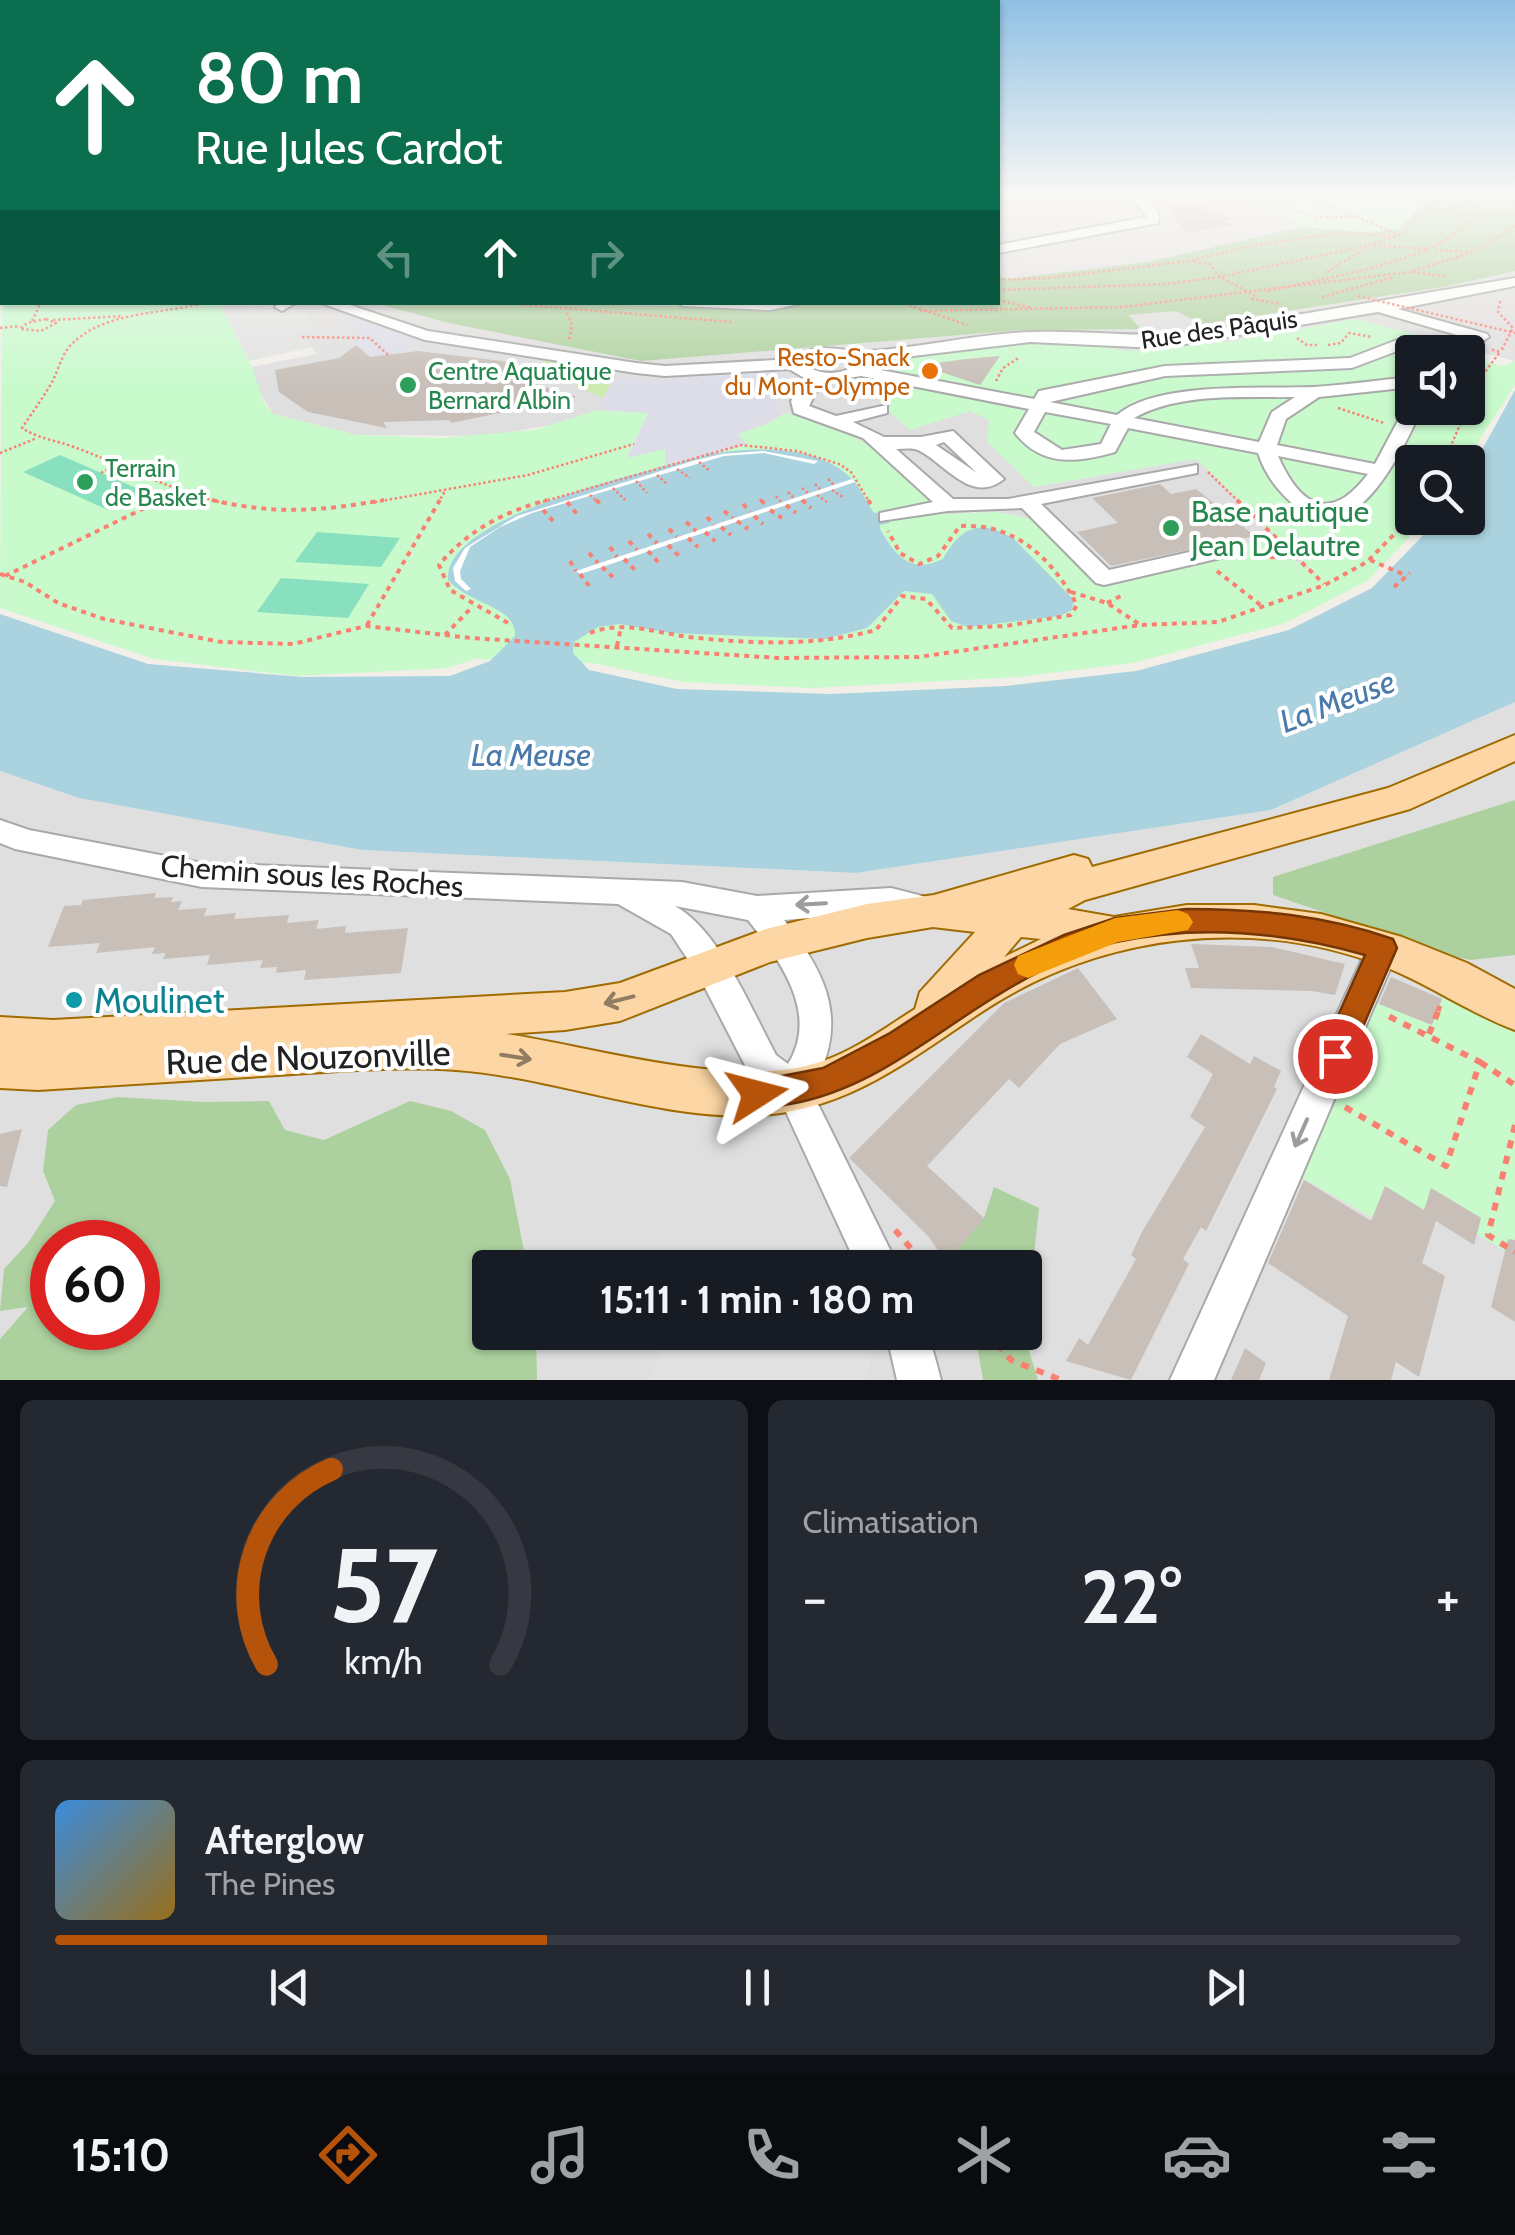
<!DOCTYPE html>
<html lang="fr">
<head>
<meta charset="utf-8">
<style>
  body { margin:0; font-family:Cabin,sans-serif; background:#242831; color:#f1f3f6; height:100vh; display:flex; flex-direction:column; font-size:38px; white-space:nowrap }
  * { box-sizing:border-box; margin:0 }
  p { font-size:32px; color:#9ea1a6 }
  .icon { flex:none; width:55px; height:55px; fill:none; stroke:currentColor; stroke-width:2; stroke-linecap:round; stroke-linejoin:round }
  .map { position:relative; height:1380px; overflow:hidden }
  .details { display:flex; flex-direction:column; gap:20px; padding:20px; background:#0d0f14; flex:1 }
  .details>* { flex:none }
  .top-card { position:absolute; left:0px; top:0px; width:1000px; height:305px; box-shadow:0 2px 8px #0004; background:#0b6e4f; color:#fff; overflow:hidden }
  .buttons { position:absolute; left:1395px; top:335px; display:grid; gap:20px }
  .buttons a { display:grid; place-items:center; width:90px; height:90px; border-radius:10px; background:#171b24; box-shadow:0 2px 8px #0004; font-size:50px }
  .speed { position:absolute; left:30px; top:1220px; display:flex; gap:20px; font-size:50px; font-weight:700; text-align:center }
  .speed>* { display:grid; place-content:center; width:130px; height:130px; border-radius:50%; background:#171b24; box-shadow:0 2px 8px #0004; line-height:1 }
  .speed .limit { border:15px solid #d22; background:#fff; color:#111 }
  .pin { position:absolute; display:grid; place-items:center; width:85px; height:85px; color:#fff; margin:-42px; border:5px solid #fff; border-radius:50%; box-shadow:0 2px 10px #0007 }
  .me { position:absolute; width:110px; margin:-55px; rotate:81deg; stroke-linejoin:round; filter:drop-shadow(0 0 8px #0008) }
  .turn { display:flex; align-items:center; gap:35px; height:210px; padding:0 30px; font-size:45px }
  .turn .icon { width:130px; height:130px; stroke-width:2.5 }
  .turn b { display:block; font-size:70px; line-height:85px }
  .lanes { display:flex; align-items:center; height:95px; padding:0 30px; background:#0003; justify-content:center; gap:50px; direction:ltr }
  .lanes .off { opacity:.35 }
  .big { font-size:75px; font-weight:700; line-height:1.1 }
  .details .tile { flex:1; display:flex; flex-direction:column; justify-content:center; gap:15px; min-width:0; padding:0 35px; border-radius:15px; background:#242831 }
  .details .dial { align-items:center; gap:0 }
  .dial svg { height:260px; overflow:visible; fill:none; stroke:#363941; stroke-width:7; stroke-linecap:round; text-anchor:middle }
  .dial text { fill:#f1f3f6; stroke:none }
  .song { display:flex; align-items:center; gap:30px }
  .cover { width:120px; height:120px; border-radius:15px; background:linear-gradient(135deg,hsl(210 70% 55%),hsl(40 70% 35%)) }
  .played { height:10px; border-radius:5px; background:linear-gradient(90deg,#b45309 35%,#363941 35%) }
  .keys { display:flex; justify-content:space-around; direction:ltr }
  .heat { display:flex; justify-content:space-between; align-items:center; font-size:55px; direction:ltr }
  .details .tiles { flex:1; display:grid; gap:20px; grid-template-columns:1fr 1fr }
  .tile:last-child { grid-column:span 2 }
  .trip { position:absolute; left:472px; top:1250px; width:570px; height:100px; border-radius:10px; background:#171b24; box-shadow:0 2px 8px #0004; font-weight:700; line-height:100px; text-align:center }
  .dock { display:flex; height:160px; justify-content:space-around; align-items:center; background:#090b0e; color:#9ea1a6 }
  .dock .icon { width:70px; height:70px }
  .dock .active { color:#b45309 }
  .dock b { font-size:45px; color:#f1f3f6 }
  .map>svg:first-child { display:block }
</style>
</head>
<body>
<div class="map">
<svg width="1515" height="1380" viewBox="0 0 1515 1380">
  <rect width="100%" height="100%" fill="#f2efe9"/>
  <path fill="#e0dfdf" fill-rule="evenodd" d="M998,196H1515V361L1469,349L1468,352H1412V462L1325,582L1221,551L1104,578L977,512L946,515L852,436L786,413L765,425L747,445L665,465V450L647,413L597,410L571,421L490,436L356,435L273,414L256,386L252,367L316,354L304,336L321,333L265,303L998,302Z
    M1515,702V1380H0V771L79,798L362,850L856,873L1271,810ZM52,1242H138V1328H52ZM490,1268H1025V1332H490Z"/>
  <path fill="#cdebb0" d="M545,361L598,369L615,376L603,398L536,368Z"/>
  <path fill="#add19e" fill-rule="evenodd" d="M1209,196H1515V271L1443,287L1202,324L1176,311L1128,315L1141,329L1021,330L641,361L449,323L375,303L699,306L998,302V276L1007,279L1148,262L1301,227L1248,198Z
    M1515,800V955L1471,960L1452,956L1273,895V877Z
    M118,1097L204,1102L269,1101L285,1130L324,1140L410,1101L451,1111L485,1130L510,1179L527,1267L490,1268V1332L536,1333L537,1380H0V1339L28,1307L0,1311L4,1269L28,1243L55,1201L43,1171L48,1130L76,1105ZM52,1242H138V1328H52Z
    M994,1187L1039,1208L1025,1338L1038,1380H983L975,1333L1025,1332V1268L949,1267L946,1263L984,1218Z"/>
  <path fill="#c8facc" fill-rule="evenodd" d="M1209,196H1431L1398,229L1364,232L1303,227L1248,198Z
    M2,284V302L219,303L252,367L264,403L273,414L356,435L441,438L534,430L597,410L648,413L627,457L665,449L666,465L746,445L737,434L765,425L786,413L852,436L875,449L946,514L997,512L1038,520L1104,578L1263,539L1318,576L1196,459L1034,487L987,442L989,420L970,411L910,430L885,408L865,380L894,359L991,343L1055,340L1128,351L1232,341L1356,319L1481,352L1487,362L1503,366L1515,361V385L1465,462H1412V518H1428L1367,581L1285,623L1133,663L1018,677L812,688L683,682L593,663L475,659L447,668L296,676L154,659L0,608ZM1412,352H1468V408H1412Z
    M1444,994L1515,1032V1258L1477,1234L1481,1218L1432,1188L1424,1210L1373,1218L1295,1174L1374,1002L1432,1025Z"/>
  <path fill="#88e0be" d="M60,455L145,492L108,510L23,472Z
    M317,532L400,538L381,567L295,562Z
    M281,578L369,584L348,618L257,612Z"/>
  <path fill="#e2e2e2" d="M265,302L271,308L301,307L322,334L305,336L312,347L249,361L219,303Z
    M666,1333H868L874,1347L866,1380H649Z"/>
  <path fill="#dddde8" d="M348,317L400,333L424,338L411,344L406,357L372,361L352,340L361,333L345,318Z
    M763,369L789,375L788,385L777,404L779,416L738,434L747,445L665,465V449L627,458L648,413L597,410L615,377L663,380Z"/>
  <path fill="#aad3df" d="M1515,390V702L1271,810L856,873L362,850L79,798L0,771V614L148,664L302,677L450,676L490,661L515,636C517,606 470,605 448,580C442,514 657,470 709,454C754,447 818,443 853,480C861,489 867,503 874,513L884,512L890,523L880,525V529C895,555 910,575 943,559C961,526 981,518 1014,539L1074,600L1072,610L1060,616L968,627L951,621L932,594L904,591L867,628L825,639L670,633L619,624L598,627L574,642L573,653L589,670L677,689L831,694L1006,686L1136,671L1289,630L1372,588L1440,518H1468V475Z"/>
  <path fill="#fff" d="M763,451L818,461L814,464L764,453L724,456L532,513L500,527L470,547L460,571L461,579L471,589L466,591L455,581L453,568L465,548L517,516L696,460L722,454Z
    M852,479L855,482L602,567L580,574L576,571Z"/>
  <path fill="#c7bfb8" d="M1190,201L1234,219L1225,220L1234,225L1186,233L1165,206Z
    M356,345L370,357L418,351L510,362L525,381L577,397L451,423L450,420L383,422L387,428L308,412L279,392L275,370L339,358Z
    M1000,356L980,385L920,365L966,359Z
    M1160,484L1171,494L1196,489L1255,536L1111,566L1077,532L1118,523L1092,498Z
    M156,893L154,898L173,897L171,902L182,901L178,910L207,908L204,916L236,913L234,919L289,915L287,923L319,920L316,929L346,926L345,933L408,928L401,973L304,980L306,970L276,973L277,967L260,968L263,960L207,965L210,955L163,959L166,953L152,954L155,947L96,953L100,943L48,947L64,906L81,905L83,900Z
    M1191,944L1272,947L1345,964L1335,995L1312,991L1191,988L1185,968H1199Z
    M1078,968L1117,1019L1060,1044L1019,1088L1009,1079L927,1166L984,1218L946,1263L929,1237L849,1158L1004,1003Z
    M1391,977L1442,999L1432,1025L1379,1004Z
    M1201,1034L1250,1064L1254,1056L1281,1071L1274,1087L1277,1089L1206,1231L1201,1227L1183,1259L1189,1264L1131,1380L1066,1361L1079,1338L1088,1345L1136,1259L1131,1255L1142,1232L1205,1127L1190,1117L1213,1074L1187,1057Z
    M22,1129L7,1187L0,1186V1134Z
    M1304,1180L1371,1221L1385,1186L1424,1210L1431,1188L1481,1218L1474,1245L1436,1221L1422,1263L1445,1276L1419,1377L1396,1362L1391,1380H1329L1348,1316L1268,1263Z
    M1508,1239L1515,1240V1322L1491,1307Z
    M1245,1348L1266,1363L1259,1380H1231Z"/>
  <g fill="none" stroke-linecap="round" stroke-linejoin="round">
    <defs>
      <path id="minor" d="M1131,196H1144L1159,213L1158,223L998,253V245L1147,217Z
        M1515,278V286L1398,309L1487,334L1489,337L1481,342L1378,312L1185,344L1137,347L1030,342L871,361L870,368L1034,399L1039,391L1165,366L1350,358L1397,340L1423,349L1425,352H1412V356L1397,351L1352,368L1165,376L1050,402L1117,415C1157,381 1261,389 1313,387C1346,385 1379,380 1412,377V387L1319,397L1286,419L1277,445L1375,464L1407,404L1422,408C1405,446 1355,555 1298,508C1280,494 1265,475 1258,453L1128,428L1115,452C1076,463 1042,467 1015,433L1029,409L861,376L821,382L809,406L836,416L887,405V413L853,422L884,437H921L953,431L1004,479C972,505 945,464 920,451C913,447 904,449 896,449L953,499H1008L1197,465V473L1041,504L1109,570L1221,545L1232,551L1229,556L1104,585L1096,583L1022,508L948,511L880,521V513L933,502L863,438L794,413L791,401L806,379L789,369L665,376L636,373L425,340L318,302H341L428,331L636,363L665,366L794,359C818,339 841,353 868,351C922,348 975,334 1030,332C1082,330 1133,337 1185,334ZM819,357H844L856,364C842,376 821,375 805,366ZM1295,397L1272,412L1259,442L1134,418C1180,392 1244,398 1295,397ZM1045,412L1111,424L1101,444L1062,450L1034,432ZM944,442L977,473L936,445ZM1278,456L1368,474C1331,523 1301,508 1278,456Z
        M279,302H297L282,311L275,307Z
        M676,302H809L770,310L683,306Z
        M0,820L29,830L202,863L682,882L757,896L891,888L934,899L938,908L934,917L923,921L891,912L784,920C828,975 850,1024 811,1090L899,1268H858L780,1099L752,1079L700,978L671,934L618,904L202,887L15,849L0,843ZM675,906L748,920C779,959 820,1013 788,1064L776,1055C752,1011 720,931 675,906Z
        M1383,934L1394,938L1399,948L1214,1380H1170L1367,948L1372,938Z
        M886,1332H928L941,1380H897Z"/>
      <path id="major" d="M1515,735V761L1410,809L1085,900L1068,909L1114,917L1187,905H1254L1321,914L1402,937L1467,963L1515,989V1030C1469,1013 1429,984 1383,966C1251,915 1100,934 983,1011C912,1058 850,1109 762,1115C665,1122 555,1077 456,1070C396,1066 337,1071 278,1075C198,1080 118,1085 38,1090L0,1088V1017L53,1020L565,992L620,983L766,929L867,904L934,895L1074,855L1088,859L1092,867L1388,788ZM933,927L975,932L920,992L915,1009C885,1028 854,1051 820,1062C734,1091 595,1047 506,1034L565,1030L620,1021L770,962L867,938ZM1021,937L1041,939L1004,957Z"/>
    </defs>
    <use href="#minor" stroke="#a9a9a9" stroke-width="4"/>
    <use href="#major" stroke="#a06b00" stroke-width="4"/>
    <path stroke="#fa8072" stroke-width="2.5" stroke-dasharray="2.5 2.5" stroke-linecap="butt" d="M1259,196L1314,217H1359
      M1306,196L1400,235
      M1511,196L1515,204
      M1468,202L1478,196
      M1426,249L1370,245L1400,235L1436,196
      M1435,250L1471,252
      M1194,262L1210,264L1220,277L1254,295L1252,299L1282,304
      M1413,271L1474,252L1515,226
      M1327,272L1366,248
      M998,280L1049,278L1189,261L1251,246L1338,233L1396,236
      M998,290L1167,284L1220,277L1370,245
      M1268,291C1318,278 1456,261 1475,209L1468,202L1443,212L1422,209
      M1322,297L1394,277
      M998,300L1032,308
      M1500,301L1498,312L1513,328L1501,351
      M207,302C163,315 102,310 69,347C61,357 58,371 52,382C43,398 32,413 22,428C39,439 55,440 74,447C125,466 170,490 223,503
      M490,302L731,322
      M900,302L967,325
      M920,311L1122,307L1410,272L1444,276L1443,279
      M567,313L572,325L569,340
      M46,319L56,323L41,331L20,329L27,323Z
      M53,320L123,316
      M32,321L41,302
      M0,328L20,326
      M302,337L370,338L388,355
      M1297,338L1307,345H1319
      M1328,345L1341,343L1349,333L1372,337
      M996,381L1003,368L1020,357
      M1338,408L1384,423
      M0,453L37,438
      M699,462L710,471
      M1444,462L1479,380L1500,352L1490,349
      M677,469L690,478
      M1208,472L1240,503
      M1399,472L1412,474
      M101,473L116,465
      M657,475L667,484
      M828,479L834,485
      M636,481L647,493
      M815,484L820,489
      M613,488L625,500
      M802,488L808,493
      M832,490L843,497
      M788,492L794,498
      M590,495L599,503
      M817,495L827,502
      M776,496L781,502
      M760,499L763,503
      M802,500L805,503
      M156,503L176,493
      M370,503L528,475L634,444
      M438,503L445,491
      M538,503L741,445L797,451L839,464L851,472L870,503"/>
    <path stroke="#fa8072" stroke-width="4" stroke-dasharray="5 5" stroke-linecap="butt" d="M212,500C275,515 321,511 384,500
      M596,500L603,506
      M761,500L767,507
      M802,500L811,508
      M868,500L872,506
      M1237,500L1324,584
      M567,502L577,514
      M743,504L750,512
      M786,505L796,513
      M543,510L554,522
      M770,510L782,518
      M724,511L733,518
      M754,516L763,524
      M707,517L714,525
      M737,521L748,529
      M686,522L696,531
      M721,527L731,535
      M669,529L677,537
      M705,532L715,541
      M648,534L657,543
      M688,538L698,547
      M629,541L637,550
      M668,545L679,556
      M610,547L617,557
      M648,551L659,563
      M589,553L598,563
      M1240,556L1295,558
      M624,559L636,571
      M1370,560L1407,576
      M570,561L576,571
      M602,567L614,578
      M1217,571L1263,607
      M0,574L25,582L58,603L104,619L221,642L293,644L366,626L471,638L779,658L918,657L1140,625L1218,622L1325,585L1367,562L1412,516
      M580,574L590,587
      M5,576L161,500
      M1394,587L1410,573
      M1071,592L1107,603L1139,624
      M1107,603L1125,594
      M508,623L450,590L439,565C468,530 504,512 547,500
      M367,625L440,500
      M590,633C625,619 662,635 698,638C758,644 817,646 876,630L902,596L926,599L952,628L1006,626L1071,615L1077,605C1052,558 1015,523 960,526L938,556L919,564L900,553L888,531
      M445,635L473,606
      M617,646L621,627"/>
    <path stroke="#fa8072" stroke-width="5" stroke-dasharray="6 6" stroke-linecap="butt" d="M1438,1011L1440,1006"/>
    <path stroke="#fa8072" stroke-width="6" stroke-dasharray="8 8" stroke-linecap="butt" d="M1429,1034L1439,1009
      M1480,1062L1515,1085
      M1345,1107L1446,1166L1480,1062L1382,1013
      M1515,1125L1488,1235L1515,1252
      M895,1230L928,1268
      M987,1332L1011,1360L1061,1380"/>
    <use href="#minor" fill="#fff" fill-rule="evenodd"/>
    <use href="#major" fill="#fcd6a4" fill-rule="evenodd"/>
    <path stroke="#fa8072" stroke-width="2.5" stroke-dasharray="2.5 2.5" stroke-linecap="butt" d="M1358,296L1515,333"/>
  </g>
  <defs><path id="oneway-shaft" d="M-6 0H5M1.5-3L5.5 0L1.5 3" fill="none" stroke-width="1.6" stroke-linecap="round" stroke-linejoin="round" transform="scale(2.5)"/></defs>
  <g stroke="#9c9c9c">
    <use href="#oneway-shaft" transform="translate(811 904) rotate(177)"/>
    <use href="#oneway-shaft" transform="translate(1301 1133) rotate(114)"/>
  </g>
  <g stroke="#8f7c63">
    <use href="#oneway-shaft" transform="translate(619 1000) rotate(166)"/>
    <use href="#oneway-shaft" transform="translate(516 1057) rotate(9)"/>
  </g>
  <linearGradient id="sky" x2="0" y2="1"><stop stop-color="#8fc0e4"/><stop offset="0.5" stop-color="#f9f8f5"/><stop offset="1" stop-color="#f9f8f5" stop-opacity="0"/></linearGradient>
  <rect width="1515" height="389" fill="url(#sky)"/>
  <path fill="#b45309" stroke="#753606" stroke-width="2.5" d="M1186,909C1257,909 1325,915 1393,939L1397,948L1346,1066L1335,1070L1324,1066L1320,1056L1365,955C1284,932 1200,924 1116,942C1077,951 1032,974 998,995C930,1036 871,1090 790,1104C774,1106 761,1111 746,1105L741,1094L746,1083L823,1068L890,1033L979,975L1064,935L1115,918Z"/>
  <path fill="#f59e0b" d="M1178,910L1188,914L1193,922L1188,930L1118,942L1028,978L1018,974L1014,965L1018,956L1115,918Z"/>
  <circle fill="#e8710a" stroke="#fff" stroke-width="4" cx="930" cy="371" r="10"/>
  <g fill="#2e9e5b" stroke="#fff" stroke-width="4">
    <circle cx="408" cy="385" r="10"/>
    <circle cx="85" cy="482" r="10"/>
    <circle cx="1171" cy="528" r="10"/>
  </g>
  <circle fill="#0f9aa8" stroke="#fff" stroke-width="4" cx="74" cy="1000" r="10"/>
  <g text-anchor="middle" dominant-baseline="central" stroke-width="8" stroke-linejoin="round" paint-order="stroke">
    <g font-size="25" fill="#222" stroke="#fff">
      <text transform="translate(1219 329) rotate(-8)">Rue des Pâquis</text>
    </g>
    <g font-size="25" fill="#c56008" stroke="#fff" text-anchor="end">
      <text x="910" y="357">Resto-Snack<tspan x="910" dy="29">du Mont-Olympe</tspan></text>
    </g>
    <g font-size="25" fill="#27864d" stroke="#fff" text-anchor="start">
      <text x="428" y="371">Centre Aquatique<tspan x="428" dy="29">Bernard Albin</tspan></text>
      <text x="105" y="468">Terrain<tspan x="105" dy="29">de Basket</tspan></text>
    </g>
    <g font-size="30" fill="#27864d" stroke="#fff" text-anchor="start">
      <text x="1191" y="511">Base nautique<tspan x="1191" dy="34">Jean Delautre</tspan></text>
    </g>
    <g font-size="30" fill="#222" stroke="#fff">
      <text transform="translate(312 876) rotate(4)">Chemin sous les Roches</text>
    </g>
    <g font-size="32" font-style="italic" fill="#4a7aab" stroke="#fff">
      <text transform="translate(1337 701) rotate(-21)">La Meuse</text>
      <text x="531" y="754">La Meuse</text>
    </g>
    <g font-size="35" fill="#0d838f" stroke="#fff" text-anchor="start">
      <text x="94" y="1000">Moulinet</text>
    </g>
    <g font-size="35" fill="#222" stroke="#fff">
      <text transform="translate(308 1057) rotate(-2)">Rue de Nouzonville</text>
    </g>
  </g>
</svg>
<div class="buttons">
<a><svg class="icon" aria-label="sound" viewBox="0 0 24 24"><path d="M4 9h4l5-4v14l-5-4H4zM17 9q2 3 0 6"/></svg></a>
<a><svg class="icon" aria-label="search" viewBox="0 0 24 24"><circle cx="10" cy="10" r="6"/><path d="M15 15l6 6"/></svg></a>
</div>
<div class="speed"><div class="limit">60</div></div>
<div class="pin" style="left:1335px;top:1056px;background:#d93025"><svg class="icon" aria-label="arrive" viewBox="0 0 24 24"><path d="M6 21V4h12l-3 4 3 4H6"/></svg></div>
<svg class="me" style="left:757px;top:1094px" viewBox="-20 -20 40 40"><path d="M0-17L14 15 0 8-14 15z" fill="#b45309" stroke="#fff" stroke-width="4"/></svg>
<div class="trip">15:11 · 1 min · 180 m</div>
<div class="top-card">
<div class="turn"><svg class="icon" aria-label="ahead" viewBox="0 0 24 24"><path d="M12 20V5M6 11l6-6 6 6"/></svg><div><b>80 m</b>Rue Jules Cardot</div></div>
<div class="lanes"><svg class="icon off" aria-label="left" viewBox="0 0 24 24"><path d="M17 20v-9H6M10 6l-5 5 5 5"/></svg><svg class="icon" aria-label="ahead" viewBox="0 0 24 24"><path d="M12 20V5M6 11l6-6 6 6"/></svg><svg class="icon off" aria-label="right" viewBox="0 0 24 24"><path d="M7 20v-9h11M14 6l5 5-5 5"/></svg></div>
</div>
</div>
<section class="details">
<div class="tiles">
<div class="tile dial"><svg viewBox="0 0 100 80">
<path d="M14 69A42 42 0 1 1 86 69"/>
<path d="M14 69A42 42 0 0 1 34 9" stroke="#b45309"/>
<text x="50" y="56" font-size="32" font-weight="700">57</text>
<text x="50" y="72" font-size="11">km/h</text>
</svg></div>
<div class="tile"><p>Climatisation</p>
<div class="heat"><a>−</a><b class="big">22°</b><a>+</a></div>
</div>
<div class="tile">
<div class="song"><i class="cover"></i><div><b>Afterglow</b><p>The Pines</p></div></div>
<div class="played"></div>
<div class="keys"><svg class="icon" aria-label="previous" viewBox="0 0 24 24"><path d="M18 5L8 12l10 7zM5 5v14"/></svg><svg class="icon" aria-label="pause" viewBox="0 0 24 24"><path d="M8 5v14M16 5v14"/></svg><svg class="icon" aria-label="next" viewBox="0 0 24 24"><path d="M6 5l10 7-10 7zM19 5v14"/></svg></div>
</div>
</div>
</section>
<nav class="dock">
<b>15:10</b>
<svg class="icon active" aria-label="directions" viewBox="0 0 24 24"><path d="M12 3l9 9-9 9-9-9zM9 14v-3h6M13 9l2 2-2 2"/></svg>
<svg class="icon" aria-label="music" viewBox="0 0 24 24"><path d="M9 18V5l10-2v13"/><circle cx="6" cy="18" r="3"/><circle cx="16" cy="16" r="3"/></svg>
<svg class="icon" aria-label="phone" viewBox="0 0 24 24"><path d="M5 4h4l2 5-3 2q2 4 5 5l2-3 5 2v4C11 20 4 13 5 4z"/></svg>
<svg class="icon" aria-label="climate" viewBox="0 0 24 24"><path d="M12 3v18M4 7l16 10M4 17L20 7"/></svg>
<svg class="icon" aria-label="car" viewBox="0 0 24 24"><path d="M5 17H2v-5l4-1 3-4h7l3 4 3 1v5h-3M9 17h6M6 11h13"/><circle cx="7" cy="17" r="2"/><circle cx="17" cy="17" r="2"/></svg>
<svg class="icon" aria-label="filters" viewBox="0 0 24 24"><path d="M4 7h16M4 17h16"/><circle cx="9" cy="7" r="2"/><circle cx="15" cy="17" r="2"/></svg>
</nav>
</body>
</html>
